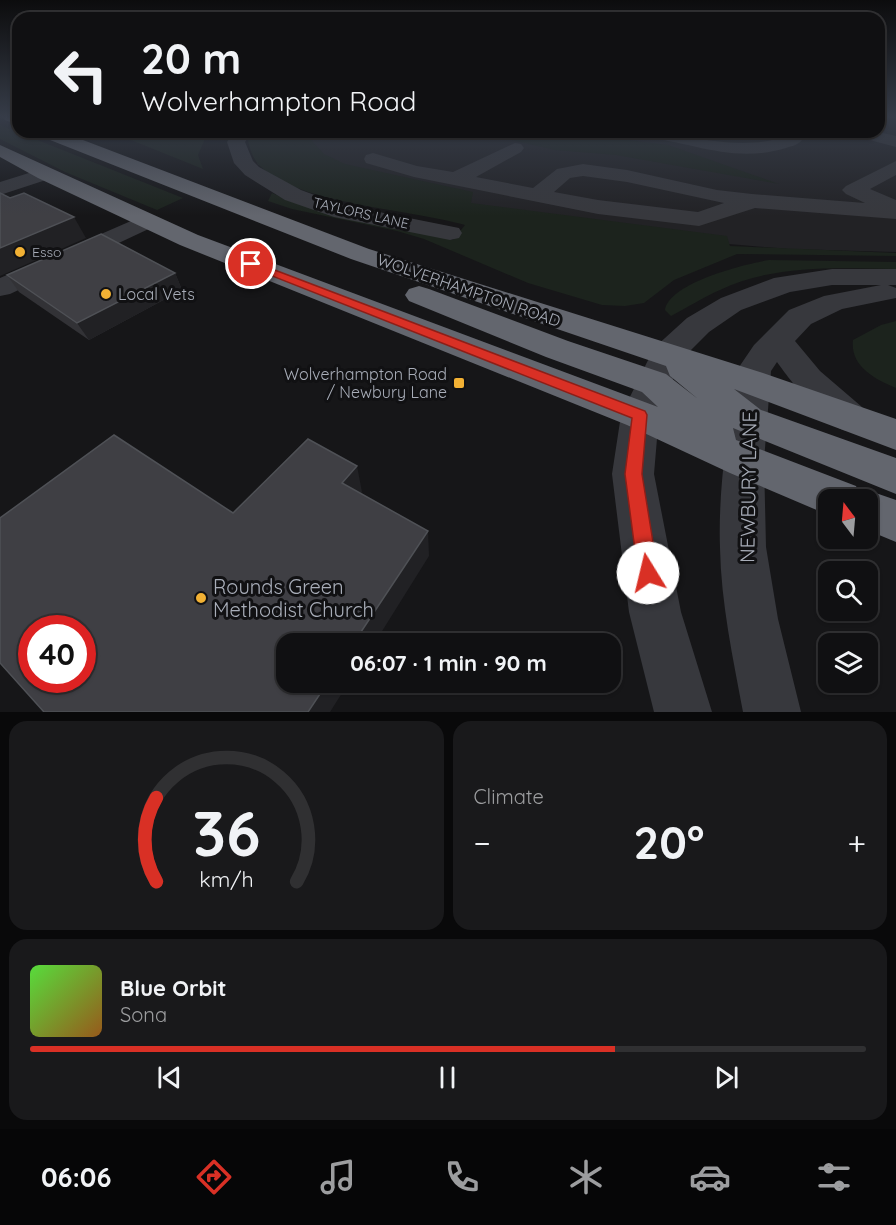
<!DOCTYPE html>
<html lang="en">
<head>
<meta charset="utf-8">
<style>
  body { margin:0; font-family:Quicksand,sans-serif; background:#19191b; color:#f1f3f6; height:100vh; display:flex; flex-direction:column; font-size:22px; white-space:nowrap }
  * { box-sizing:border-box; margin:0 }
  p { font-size:20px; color:#9c9d9f }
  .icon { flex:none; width:33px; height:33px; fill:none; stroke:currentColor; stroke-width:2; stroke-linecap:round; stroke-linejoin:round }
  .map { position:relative; height:712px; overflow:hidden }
  .panel { display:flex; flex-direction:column; gap:9px; padding:9px; background:#09090a; flex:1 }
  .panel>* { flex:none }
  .banner { position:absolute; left:12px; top:12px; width:873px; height:126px; border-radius:18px; box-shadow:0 2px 4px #0004,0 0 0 2px #303032; background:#101012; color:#f1f3f6; overflow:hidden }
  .needle { width:39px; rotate:344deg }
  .tools { position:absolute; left:818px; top:489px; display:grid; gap:12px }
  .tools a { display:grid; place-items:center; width:60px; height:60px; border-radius:12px; background:#101012; box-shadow:0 2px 4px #0004,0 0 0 2px #303032; font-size:30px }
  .speed { position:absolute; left:18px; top:615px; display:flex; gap:12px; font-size:30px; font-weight:700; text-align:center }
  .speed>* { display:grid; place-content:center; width:78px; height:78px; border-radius:50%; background:#101012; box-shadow:0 2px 4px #0004,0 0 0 2px #303032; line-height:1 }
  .speed .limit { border:9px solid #d22; background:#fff; color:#111 }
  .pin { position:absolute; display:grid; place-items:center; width:51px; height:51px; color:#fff; margin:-26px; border:3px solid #fff; border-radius:50%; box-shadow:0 2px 6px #0007 }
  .me { position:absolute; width:66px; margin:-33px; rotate:351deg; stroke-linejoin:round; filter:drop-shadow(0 0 4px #0008) }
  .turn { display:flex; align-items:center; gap:21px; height:126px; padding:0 30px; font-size:27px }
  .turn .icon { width:78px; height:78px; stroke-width:2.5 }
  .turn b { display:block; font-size:42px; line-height:51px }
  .big { font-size:45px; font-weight:700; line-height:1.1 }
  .panel .widget { flex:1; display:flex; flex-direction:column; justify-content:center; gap:9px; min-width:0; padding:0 21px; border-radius:18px; background:#19191b }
  .panel .dial { align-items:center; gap:0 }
  .dial svg { height:156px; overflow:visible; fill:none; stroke:#303032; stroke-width:7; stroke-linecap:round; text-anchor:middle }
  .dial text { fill:#f1f3f6; stroke:none }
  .song { display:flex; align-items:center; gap:18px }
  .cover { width:72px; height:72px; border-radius:9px; background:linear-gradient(135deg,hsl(110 70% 55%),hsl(30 70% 35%)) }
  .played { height:6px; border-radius:3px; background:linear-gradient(90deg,#d93025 70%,#303032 70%) }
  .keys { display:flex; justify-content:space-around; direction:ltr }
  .heat { display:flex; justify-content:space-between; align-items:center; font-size:33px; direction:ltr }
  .panel .tiles { flex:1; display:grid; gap:9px; grid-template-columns:1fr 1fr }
  .widget:last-child { grid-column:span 2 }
  .trip { position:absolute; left:276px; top:633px; width:345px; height:60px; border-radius:18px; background:#101012; box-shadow:0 2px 4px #0004,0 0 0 2px #303032; font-weight:700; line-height:60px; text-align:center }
  .tab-bar { display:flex; height:96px; justify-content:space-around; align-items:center; background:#060607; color:#9c9d9f }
  .tab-bar .icon { width:42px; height:42px }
  .tab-bar .current { color:#d93025 }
  .tab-bar b { font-size:27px; color:#f1f3f6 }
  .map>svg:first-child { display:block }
</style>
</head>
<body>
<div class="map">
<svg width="896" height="712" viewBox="0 0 896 712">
  <rect width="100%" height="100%" fill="#161618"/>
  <path fill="#222225" d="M879,117H896V252L788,249L658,238L258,165L248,141L253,132H879Z"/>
  <path fill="#1c231d" d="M0,125L183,198L157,210L65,172L0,139Z
    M111,132H208L198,155L203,169Z
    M253,132H316L312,141L324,154L345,164L473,192L471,203L727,236L730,246L896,253V256L737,254L674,280L644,303L625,306L602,305L528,283L424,239L397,231L292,209L268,201L272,193L292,202L453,240L465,225C410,209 300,205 260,166C253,159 250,150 248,141Z
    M511,132H566L668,145L779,184L616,155L555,150L502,138Z
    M769,260L896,262V269C837,268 774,264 720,290C703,297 687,308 671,316L665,310C669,283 744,264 769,260Z
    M896,321V388C874,379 850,366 853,340L881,325Z"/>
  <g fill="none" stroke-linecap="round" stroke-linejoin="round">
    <path fill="#37383d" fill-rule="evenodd" d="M234,132H252L245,142L253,161L259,167L301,190L339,204L459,228L462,233L459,238L450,240L334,217L285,200L245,175L234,163L227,142Z
      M597,132H677L675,134C709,141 747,148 780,138L769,136L766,132H798L802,140C798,145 792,146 786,148C733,164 693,142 643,137C631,136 618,137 606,137L600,136Z
      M865,132H879L896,136V147L866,139L863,135Z
      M515,143L521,144L524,148L521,152L476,177L533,188L557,169L583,164L627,170L717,190L752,194L865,203L846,194L842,190L846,186L896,161V175L870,189L896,200V219L755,208L699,226L598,214L414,177L366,163L364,159L366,155L373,153L417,166L453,172ZM583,176L627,182L724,203L698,212L598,200L554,192L570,178Z
      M45,168L52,170L55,174L52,178L0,195V182Z
      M147,214L155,216L159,221L155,226L10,294L0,296V278Z
      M832,269H896V285H888L896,288V298L842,309L811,324L795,341L820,371L862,407L868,417L862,427C858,428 852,431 848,431C828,430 789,379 777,362L771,371L764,461L766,547L778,619L801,712H743C733,658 721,603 720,548C718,492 727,437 734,382L737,370L754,345L789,310L824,296L881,285H832L790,292L741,310L709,332L680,361L659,415L654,474L681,612L712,712H654L629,612L612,474L621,415L654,348L687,318L721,298L774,278Z"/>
    <path fill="#63666e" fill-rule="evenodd" d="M3,117H18V125L5,120Z
      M37,132H62L369,249L763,373L896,419V450L734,389L761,410L896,458V494L733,428L736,440L856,486L859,493L867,490L896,500V542L867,530V500H828V515L826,514L730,473L627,425L180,245L38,178L0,157V145L198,235L658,407L642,392L546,357L409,301L405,295L409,289L419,286L429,289L568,341L666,374L698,399L670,376L666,366L351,259L40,136Z"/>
  </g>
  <path fill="#323236" d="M175,273L182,290L89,340L19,292L7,275Z"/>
  <path fill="#212124" d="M74,217L86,238L0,276V248Z
    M175,273L182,290L89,340L77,323Z
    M357,466L362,492L348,510L342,483Z
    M428,531L429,556L374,644H353Z
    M328,682H349L330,712H308Z"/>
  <path fill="#3f3f44" stroke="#4f5156" stroke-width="1.5" fill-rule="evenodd" d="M0,193L10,198L24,193L74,217L0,248Z
    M101,234L175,273L77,323L7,275Z
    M114,435L233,513L308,439L357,466L342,483L428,531L353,644H286V682H328L308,712H44L0,663V518ZM32,628H82V680H32Z"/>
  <linearGradient id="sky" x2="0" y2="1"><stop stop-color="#0c0c0d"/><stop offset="0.54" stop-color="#363c48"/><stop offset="1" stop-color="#363c48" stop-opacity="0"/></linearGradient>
  <rect width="896" height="216" fill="url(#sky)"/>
  <path fill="#d93025" stroke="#8d1f18" stroke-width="1.5" d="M251,261L645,411L647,415L642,474L658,573L656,580L648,583L641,580L638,573L625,474L632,418L247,266V262Z"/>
  <g fill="#f2b134" stroke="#111113" stroke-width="2">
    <circle cx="20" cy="252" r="6"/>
    <circle cx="106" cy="294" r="6"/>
    <rect x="453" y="377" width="12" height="12" rx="3"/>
    <circle cx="201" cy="598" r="6"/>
  </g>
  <g text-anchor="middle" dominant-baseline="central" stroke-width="6" stroke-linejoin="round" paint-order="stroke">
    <g font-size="14" fill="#a8adb8" stroke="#111113">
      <text transform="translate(361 213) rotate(13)">TAYLORS LANE</text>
    </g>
    <g font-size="14" fill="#a8adb8" stroke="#111113" text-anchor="start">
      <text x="32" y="252">Esso</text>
    </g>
    <g font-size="16" fill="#a8adb8" stroke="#111113">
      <text transform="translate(469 290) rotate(19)">WOLVERHAMPTON ROAD</text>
    </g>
    <g font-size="16" fill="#a8adb8" stroke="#111113" text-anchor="start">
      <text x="118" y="294">Local Vets</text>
      <text x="447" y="374" text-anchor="end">Wolverhampton Road<tspan x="447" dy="18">/ Newbury Lane</tspan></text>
    </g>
    <g font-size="20" fill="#a8adb8" stroke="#111113">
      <text transform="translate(748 487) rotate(-89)">NEWBURY LANE</text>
    </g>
    <g font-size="20" fill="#a8adb8" stroke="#111113" text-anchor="start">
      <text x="213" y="586">Rounds Green<tspan x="213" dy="23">Methodist Church</tspan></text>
    </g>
  </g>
</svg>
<div class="tools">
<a><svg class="needle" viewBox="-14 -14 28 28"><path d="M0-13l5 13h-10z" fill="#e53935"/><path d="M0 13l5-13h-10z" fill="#9c9d9f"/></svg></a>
<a><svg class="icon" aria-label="search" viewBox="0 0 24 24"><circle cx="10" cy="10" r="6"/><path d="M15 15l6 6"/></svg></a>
<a><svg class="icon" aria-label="layers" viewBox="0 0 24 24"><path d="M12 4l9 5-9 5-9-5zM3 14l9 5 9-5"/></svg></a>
</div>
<div class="speed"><div class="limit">40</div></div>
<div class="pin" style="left:251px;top:264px;background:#d93025"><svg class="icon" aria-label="arrive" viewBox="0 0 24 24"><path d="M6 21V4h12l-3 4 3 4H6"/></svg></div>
<svg class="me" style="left:648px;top:573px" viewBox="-20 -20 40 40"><circle r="19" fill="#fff"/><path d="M0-13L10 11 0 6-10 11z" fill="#d93025"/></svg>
<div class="trip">06:07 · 1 min · 90 m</div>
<div class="banner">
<div class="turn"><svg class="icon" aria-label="left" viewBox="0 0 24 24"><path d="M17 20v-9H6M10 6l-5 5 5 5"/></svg><div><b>20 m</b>Wolverhampton Road</div></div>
</div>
</div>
<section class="panel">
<div class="tiles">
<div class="widget dial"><svg viewBox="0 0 100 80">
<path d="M14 69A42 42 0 1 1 86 69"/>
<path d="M14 69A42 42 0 0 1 14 26" stroke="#d93025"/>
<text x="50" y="56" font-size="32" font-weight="700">36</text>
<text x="50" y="72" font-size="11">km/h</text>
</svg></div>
<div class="widget"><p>Climate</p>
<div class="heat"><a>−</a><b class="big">20°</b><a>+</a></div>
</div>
<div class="widget">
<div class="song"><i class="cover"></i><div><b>Blue Orbit</b><p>Sona</p></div></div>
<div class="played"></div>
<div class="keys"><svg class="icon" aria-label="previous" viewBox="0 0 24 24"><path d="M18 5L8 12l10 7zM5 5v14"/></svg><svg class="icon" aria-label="pause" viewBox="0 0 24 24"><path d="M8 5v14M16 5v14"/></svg><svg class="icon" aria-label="next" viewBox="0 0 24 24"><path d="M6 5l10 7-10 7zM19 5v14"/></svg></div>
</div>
</div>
</section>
<nav class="tab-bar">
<b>06:06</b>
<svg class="icon current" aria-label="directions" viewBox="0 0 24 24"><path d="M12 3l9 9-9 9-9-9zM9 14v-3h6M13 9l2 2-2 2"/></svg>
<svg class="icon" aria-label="music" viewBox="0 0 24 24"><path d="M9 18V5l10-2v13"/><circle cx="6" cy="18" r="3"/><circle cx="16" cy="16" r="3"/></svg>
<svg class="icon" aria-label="phone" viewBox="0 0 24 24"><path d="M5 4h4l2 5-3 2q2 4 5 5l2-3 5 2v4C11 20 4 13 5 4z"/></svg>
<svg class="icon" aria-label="climate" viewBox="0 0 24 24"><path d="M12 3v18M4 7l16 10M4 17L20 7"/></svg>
<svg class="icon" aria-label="car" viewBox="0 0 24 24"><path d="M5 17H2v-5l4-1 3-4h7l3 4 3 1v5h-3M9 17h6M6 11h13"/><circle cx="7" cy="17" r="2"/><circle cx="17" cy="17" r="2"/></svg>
<svg class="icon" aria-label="filters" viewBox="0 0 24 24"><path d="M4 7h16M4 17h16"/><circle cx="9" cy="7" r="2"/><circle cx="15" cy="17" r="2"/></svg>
</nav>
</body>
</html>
